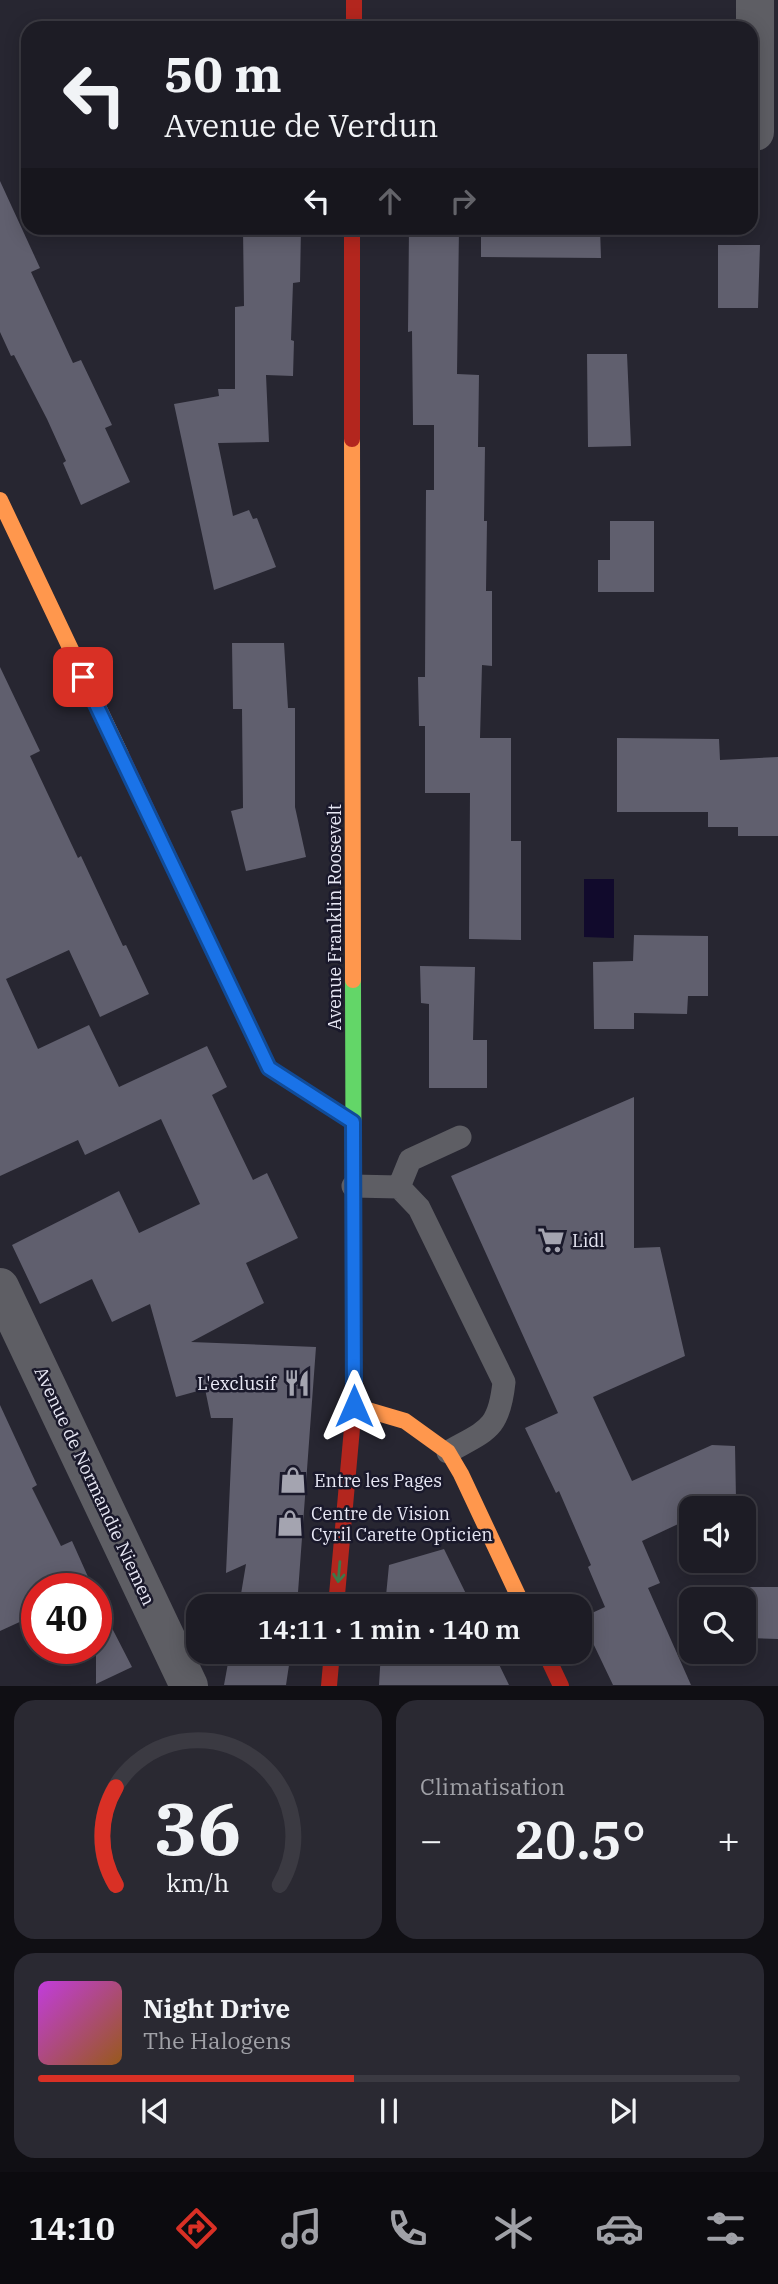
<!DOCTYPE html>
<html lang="fr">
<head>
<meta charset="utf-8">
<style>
  body { margin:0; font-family:"IBM Plex Serif",serif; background:#2a2932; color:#f1f3f6; height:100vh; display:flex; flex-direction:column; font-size:26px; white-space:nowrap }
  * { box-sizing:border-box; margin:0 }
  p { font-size:23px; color:#a0a1a7 }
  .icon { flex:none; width:38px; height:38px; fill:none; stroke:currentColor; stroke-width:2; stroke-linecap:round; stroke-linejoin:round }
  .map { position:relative; height:1686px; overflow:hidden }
  .side { display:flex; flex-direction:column; gap:14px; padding:14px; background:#100f14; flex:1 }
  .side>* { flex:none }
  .top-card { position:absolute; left:21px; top:21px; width:737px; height:214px; border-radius:21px; box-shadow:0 4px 18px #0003,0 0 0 2px #3b3a42; background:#1d1c25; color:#f1f3f6; overflow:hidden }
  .controls { position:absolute; left:679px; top:1496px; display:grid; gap:14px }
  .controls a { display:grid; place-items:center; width:77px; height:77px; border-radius:14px; background:#1d1c25; box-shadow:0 4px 18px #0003,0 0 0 2px #3b3a42; font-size:35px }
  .speed { position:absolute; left:21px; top:1573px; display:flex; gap:14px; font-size:35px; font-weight:700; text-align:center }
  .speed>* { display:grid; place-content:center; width:91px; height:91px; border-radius:50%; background:#1d1c25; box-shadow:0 4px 18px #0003,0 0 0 2px #3b3a42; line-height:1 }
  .speed .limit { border:10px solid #d22; background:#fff; color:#111 }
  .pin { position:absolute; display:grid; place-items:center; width:60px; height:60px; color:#fff; margin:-30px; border-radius:14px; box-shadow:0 4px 10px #0006 }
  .me { position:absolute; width:77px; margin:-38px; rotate:0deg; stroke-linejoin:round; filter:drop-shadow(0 0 5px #0008) }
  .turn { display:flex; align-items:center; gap:24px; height:147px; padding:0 28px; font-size:32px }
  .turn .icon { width:91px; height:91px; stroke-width:2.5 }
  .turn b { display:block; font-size:49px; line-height:60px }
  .lanes { display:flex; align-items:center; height:66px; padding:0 28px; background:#0003; justify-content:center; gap:35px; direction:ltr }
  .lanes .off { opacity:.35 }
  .big { font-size:52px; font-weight:600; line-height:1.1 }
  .side .card { flex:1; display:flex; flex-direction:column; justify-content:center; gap:10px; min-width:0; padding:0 24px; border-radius:21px; background:#2a2932 }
  .side .dial { align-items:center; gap:0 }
  .dial svg { height:182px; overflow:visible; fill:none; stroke:#3b3a42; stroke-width:7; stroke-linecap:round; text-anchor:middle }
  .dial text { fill:#f1f3f6; stroke:none }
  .song { display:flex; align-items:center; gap:21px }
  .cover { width:84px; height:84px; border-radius:10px; background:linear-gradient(135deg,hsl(290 70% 55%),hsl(30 70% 35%)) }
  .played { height:7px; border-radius:4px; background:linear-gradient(90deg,#d93025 45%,#3b3a42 45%) }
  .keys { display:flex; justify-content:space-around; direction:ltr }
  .heat { display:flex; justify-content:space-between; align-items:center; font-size:38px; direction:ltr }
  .side .tiles { flex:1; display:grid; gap:14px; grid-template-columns:1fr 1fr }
  .card:last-child { grid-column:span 2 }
  .trip { position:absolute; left:186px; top:1594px; width:406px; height:70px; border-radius:21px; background:#1d1c25; box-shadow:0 4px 18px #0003,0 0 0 2px #3b3a42; font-weight:600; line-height:70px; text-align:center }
  .tabs { display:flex; height:112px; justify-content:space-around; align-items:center; background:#0c0b0f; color:#a0a1a7 }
  .tabs .icon { width:49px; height:49px }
  .tabs .on { color:#d93025 }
  .tabs b { font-size:32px; color:#f1f3f6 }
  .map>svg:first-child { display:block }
</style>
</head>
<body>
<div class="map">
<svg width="778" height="1686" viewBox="0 0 778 1686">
  <rect width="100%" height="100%" fill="#272631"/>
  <path fill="#110a2c" d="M584,879H614V938L584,937Z"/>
  <path fill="#605f6e" d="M0,181L40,268L31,272L73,363L81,360L112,425L105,428L130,482L81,505L63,463L66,461L47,419L14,355L11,356L0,332Z
    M243,228H301L300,282L293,283L291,340L294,341L293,376L266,375L269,442L218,443L233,516L249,510L253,519L257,518L276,567L214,590L174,404L219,396L218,389H235V307L244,306Z
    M409,228H459L457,374L479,375L478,447H485L484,521H487L486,591H492V666L482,665L480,738H511V841H521V940L469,939L470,793H425V726H419L418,677H425L426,490H434V425H413L412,331L408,332Z
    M481,228H600L601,258L481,257Z
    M718,245H760L758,308H718Z
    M587,354H627L631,446L588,447Z
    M610,521H654V592H598V560H610Z
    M232,643H284L288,708H295V807L306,857L246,871L231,811L243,808L242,709H233Z
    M0,667L40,751L30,756L78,858L81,856L123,946L126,945L149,994L100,1017L69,950L6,979L38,1049L89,1025L119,1087L207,1046L227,1087L212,1095L253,1180L267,1173L298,1238L246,1263L264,1303L191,1342L316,1347L297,1606H239L246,1564L226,1573L233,1418H211L205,1389L176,1397L150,1304L112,1322L92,1279L40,1304L12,1245L119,1191L139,1233L200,1204L161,1119L85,1155L78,1140L0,1176Z
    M617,738L719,739L720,760L778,757V836H738V827H708V812H617Z
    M634,935L708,936V996H688L687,1014L634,1013V1029H594L593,962L633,961Z
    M420,966L475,967L473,1040H487V1088H429V1004L421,1003Z
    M634,1097V1248L660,1247L685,1356L593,1397L632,1481L712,1445L735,1446L736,1499L716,1498L718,1505L711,1508H691V1518L642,1541L660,1583L648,1588L691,1685H613L581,1618L605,1607L588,1567L591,1565L559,1491L556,1493L525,1428L558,1413L451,1176Z
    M0,1405L37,1485L32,1488L61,1546L72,1541L93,1588L37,1589V1614L0,1631Z
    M444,1549L472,1606H385L389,1565Z
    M736,1587H778V1639L747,1638L744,1623V1600H739Z
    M96,1597L132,1667L96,1684Z
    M230,1652H291L286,1685H224Z
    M381,1652H493L509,1685H379Z"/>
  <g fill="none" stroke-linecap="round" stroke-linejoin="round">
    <path stroke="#5e5e64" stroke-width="23" d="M353,1186L399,1187L419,1208L504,1382C499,1430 487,1430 448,1452
      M399,1187L410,1160L460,1137"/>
    <path stroke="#5e5e64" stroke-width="38" d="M755,132V0
      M0,1287L189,1686"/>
    <path stroke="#63d668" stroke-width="16" d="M353,980L354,1313
      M278,1074L353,1122"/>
    <path stroke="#ff974d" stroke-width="16" d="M352,439L353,980
      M0,500L121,755
      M354,1406L405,1421L448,1452L461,1474L523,1606"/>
    <path stroke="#b3261e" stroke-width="16" d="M354,0V28
      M352,228V439
      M121,755L269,1068L278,1074
      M336,1606L354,1406V1313
      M545,1652L561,1686
      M329,1686L332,1652"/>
  </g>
  <defs><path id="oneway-shaft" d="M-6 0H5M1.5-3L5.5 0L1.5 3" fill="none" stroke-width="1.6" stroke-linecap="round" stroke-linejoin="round" transform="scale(1.75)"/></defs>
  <use stroke="#3e784a" href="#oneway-shaft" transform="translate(339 1572) rotate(95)"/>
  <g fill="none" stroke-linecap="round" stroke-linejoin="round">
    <defs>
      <path id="route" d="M83,677L269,1068L353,1122L354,1406"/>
    </defs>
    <use href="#route" stroke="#114b97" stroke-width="18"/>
    <use href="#route" stroke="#1a73e8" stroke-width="12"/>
  </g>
  <defs>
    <symbol id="supermarket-bare" viewBox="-9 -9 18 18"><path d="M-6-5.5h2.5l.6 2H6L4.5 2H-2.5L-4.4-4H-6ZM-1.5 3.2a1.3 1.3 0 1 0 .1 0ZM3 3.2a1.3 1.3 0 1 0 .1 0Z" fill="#a4a4b0" stroke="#1a192b" stroke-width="2.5" paint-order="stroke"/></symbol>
    <symbol id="restaurant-bare" viewBox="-9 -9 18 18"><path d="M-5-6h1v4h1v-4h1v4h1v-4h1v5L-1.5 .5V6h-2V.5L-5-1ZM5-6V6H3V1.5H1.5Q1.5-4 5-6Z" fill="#a4a4b0" stroke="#1a192b" stroke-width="2.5" paint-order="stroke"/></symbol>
    <symbol id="shop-bare" viewBox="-9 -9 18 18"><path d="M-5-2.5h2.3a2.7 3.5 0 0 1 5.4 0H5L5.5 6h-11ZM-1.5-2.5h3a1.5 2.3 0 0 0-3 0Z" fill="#a4a4b0" stroke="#1a192b" stroke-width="2.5" paint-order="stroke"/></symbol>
  </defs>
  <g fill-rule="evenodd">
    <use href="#supermarket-bare" x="532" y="1221" width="38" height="38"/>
    <use href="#restaurant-bare" x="278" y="1364" width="38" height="38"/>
    <use href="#shop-bare" x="274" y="1461" width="38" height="38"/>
    <use href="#shop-bare" x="271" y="1504" width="38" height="38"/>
  </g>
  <g text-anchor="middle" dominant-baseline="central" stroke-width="5" stroke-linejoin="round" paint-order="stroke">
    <g font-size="18" fill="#e8e8f5" stroke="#1a192b">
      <text transform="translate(334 917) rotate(-90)">Avenue Franklin Roosevelt</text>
      <text transform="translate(95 1486) rotate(65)">Avenue de Normandie Niemen</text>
    </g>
    <g font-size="18" fill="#e8e8f5" stroke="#1a192b" text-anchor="start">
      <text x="572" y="1240">Lidl</text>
      <text x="276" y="1383" text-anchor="end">L'exclusif</text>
      <text x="314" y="1480">Entre les Pages</text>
      <text x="311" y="1513">Centre de Vision<tspan x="311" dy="21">Cyril Carette Opticien</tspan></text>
    </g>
  </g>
</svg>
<div class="controls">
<a><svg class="icon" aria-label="sound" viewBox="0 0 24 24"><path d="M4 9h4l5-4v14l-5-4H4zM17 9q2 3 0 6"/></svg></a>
<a><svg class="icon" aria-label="search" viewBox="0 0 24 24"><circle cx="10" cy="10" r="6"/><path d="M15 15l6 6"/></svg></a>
</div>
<div class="speed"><div class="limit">40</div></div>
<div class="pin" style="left:83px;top:677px;background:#d93025"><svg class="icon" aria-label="arrive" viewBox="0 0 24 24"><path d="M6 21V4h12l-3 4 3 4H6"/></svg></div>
<svg class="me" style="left:354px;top:1406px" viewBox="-20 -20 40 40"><path d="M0-17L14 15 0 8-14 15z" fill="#1a73e8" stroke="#fff" stroke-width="4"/></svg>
<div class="trip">14:11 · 1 min · 140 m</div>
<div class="top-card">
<div class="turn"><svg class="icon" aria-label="left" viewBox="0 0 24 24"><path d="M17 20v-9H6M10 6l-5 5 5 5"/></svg><div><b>50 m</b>Avenue de Verdun</div></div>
<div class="lanes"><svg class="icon" aria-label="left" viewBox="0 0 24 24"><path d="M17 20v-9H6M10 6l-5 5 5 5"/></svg><svg class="icon off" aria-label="ahead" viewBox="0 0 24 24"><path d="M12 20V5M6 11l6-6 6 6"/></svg><svg class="icon off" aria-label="right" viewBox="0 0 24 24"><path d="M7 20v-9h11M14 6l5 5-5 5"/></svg></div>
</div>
</div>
<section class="side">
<div class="tiles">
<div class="card dial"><svg viewBox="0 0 100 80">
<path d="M14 69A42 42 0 1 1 86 69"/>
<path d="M14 69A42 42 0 0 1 14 26" stroke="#d93025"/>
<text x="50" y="56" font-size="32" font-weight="700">36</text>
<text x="50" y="72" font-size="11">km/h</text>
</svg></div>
<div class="card"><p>Climatisation</p>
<div class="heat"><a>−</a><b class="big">20.5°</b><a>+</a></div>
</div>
<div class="card">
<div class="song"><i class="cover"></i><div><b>Night Drive</b><p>The Halogens</p></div></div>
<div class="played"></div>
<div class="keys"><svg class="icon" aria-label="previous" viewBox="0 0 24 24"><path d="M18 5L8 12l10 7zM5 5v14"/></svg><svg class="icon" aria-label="pause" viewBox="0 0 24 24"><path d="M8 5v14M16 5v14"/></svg><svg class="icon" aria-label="next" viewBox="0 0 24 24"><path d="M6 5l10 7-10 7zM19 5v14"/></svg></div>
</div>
</div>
</section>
<nav class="tabs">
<b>14:10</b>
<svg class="icon on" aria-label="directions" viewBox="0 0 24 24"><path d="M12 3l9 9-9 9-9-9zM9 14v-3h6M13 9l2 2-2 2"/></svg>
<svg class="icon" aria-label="music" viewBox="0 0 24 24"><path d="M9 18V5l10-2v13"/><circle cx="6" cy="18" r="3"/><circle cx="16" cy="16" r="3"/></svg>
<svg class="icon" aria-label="phone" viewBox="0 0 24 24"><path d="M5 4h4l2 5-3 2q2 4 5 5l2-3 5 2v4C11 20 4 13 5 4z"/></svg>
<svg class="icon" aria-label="climate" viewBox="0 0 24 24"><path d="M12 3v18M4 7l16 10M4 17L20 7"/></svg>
<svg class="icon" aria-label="car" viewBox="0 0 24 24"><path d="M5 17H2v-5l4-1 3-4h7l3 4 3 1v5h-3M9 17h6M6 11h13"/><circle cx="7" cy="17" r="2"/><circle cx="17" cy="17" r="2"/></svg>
<svg class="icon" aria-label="filters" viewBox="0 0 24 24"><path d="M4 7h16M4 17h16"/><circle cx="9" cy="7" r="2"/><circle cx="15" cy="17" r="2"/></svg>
</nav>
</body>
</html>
